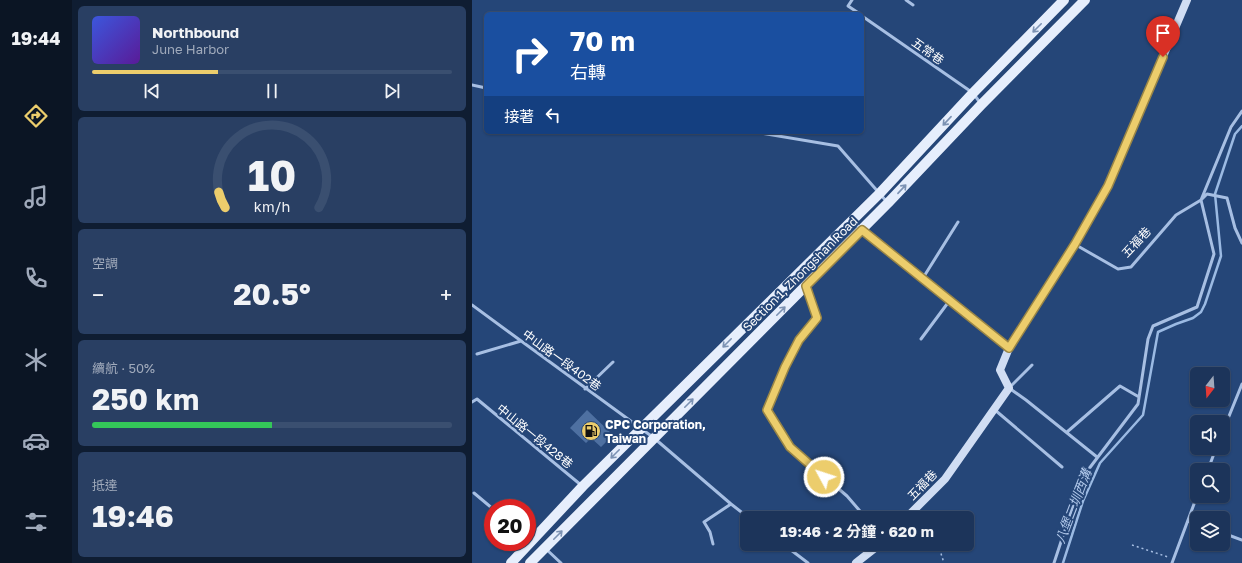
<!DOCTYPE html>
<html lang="zh-TW">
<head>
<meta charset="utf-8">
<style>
  body { margin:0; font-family:"Golos Text","Noto Sans TC",sans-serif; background:#293f63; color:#f1f3f6; height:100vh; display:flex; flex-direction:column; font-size:15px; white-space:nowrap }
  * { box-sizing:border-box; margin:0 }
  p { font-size:13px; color:#a0aabb }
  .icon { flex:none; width:22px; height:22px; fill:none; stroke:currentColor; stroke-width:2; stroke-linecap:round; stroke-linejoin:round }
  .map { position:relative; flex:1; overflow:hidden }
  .sheet { display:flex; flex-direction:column; gap:6px; padding:6px; background:#0f1d32; width:400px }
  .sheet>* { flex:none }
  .top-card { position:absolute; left:12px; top:12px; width:380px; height:122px; border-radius:6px; box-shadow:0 1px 3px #0004,0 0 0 1px #3a4f70; background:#1a4fa0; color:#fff; overflow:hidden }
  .needle { width:26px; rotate:197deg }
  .tools { position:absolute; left:718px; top:367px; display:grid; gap:8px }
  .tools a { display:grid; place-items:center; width:40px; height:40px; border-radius:6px; background:#1c345a; box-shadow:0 1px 3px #0004,0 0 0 1px #3a4f70; font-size:20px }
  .speed { position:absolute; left:12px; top:499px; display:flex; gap:8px; font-size:20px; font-weight:700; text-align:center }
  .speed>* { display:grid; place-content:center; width:52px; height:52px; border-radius:50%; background:#1c345a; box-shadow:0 1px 3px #0004,0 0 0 1px #3a4f70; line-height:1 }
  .speed .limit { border:6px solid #d22; background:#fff; color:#111 }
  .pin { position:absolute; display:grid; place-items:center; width:34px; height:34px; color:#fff; margin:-41px -17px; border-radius:50% 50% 50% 0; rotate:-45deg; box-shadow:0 0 4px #0007 }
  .pin .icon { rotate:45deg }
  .me { position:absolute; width:44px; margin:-22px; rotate:310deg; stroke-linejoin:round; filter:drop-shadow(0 0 3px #0008) }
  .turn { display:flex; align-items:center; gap:14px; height:84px; padding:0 20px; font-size:18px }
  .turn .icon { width:52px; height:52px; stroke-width:2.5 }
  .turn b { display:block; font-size:28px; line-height:34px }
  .then { display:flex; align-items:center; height:38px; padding:0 20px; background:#0003; gap:8px; font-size:15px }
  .big { font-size:30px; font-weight:700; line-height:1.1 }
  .sheet .widget { flex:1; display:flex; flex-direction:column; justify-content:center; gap:6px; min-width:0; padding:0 14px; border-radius:6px; background:#293f63 }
  .sheet .dial { align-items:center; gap:0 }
  .dial svg { height:104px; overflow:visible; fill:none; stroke:#3a4f70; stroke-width:7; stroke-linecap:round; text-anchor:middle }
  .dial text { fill:#f1f3f6; stroke:none }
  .song { display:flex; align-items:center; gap:12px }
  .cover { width:48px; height:48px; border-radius:6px; background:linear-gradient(135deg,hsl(230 70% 55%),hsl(270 70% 35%)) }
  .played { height:4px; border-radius:2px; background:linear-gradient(90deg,#eccd6c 35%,#3a4f70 35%) }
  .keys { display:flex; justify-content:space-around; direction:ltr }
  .heat { display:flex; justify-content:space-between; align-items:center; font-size:22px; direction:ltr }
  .charge { height:6px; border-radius:3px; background:linear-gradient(90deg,#34c759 50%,#3a4f70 0) }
  .trip { position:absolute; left:268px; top:511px; width:234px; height:40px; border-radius:6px; background:#1c345a; box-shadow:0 1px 3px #0004,0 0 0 1px #3a4f70; font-weight:700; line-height:40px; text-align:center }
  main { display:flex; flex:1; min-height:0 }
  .menu { display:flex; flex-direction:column; width:72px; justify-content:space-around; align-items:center; background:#0b1524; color:#a0aabb }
  .menu .icon { width:28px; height:28px }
  .menu .current { color:#eccd6c }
  .menu b { font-size:18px; color:#f1f3f6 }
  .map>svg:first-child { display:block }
</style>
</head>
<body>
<main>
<nav class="menu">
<b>19:44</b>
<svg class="icon current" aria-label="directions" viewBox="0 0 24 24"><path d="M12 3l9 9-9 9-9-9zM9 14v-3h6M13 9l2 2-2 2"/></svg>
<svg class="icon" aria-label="music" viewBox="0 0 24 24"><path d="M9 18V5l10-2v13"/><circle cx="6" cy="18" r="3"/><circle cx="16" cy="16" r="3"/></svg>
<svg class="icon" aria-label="phone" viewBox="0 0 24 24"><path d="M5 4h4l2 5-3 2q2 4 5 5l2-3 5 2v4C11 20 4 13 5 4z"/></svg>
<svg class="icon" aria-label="climate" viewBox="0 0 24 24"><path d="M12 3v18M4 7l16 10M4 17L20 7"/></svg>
<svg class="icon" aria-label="car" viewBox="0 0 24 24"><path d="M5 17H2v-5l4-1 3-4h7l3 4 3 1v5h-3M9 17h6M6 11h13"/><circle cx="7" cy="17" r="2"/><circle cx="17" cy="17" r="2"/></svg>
<svg class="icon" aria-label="filters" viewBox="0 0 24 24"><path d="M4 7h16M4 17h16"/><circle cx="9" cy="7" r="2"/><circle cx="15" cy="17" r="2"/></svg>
</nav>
<section class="sheet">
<div class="widget">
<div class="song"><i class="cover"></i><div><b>Northbound</b><p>June Harbor</p></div></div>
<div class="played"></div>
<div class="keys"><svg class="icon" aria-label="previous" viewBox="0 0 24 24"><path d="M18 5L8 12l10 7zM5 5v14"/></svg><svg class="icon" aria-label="pause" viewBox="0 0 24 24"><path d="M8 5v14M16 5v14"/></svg><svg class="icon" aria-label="next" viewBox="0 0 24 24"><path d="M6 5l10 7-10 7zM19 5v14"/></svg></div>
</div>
<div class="widget dial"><svg viewBox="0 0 100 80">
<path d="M14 69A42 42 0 1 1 86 69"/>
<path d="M14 69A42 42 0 0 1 9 57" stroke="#eccd6c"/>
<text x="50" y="56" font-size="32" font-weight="700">10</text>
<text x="50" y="72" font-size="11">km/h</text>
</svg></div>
<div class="widget"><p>空調</p>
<div class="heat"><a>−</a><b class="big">20.5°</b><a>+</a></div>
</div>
<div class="widget"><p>續航 · 50%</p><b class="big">250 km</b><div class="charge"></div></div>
<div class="widget"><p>抵達</p><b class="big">19:46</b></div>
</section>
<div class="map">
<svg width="770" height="563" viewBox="0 0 770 563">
  <rect width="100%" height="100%" fill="#254678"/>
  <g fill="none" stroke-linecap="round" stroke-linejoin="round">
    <path stroke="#9bbae3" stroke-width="2.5" d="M591,563L611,501L628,463L671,415L686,332L704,324L721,318L729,312L733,304L749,256L743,194L763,134L770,126"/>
  </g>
  <path fill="#4e70a1" d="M115,410L141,435L129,447L119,438L114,443L98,428Z"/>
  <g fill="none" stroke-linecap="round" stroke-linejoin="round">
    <path stroke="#a7bfe3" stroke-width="1.5" stroke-dasharray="2 3" stroke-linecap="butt" d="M449,513L452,518
      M466,544L472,563
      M660,545L696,557"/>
    <path stroke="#a7bfe3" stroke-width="3" d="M380,0L376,6L388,14
      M434,0L441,5
      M390,16L501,93L509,104
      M0,85L14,88
      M282,132L366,146L415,202
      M381,222L536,347
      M604,245L646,269L659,267L704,215L729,200L735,194L755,198L763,228L770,243
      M451,278L486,222
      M335,288L345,318L327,340L313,367L295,410L318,447L375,496L394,518
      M0,305L182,438L259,504L277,518
      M449,339L478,300
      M5,354L49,341
      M560,365L537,388L554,400L625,457
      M113,389L141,362
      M0,402L5,399L109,485
      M523,410L590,467
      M751,431L770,384
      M595,432L648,386L667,397
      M736,470L744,448
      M2,493L21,509
      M716,521L725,524
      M751,533L770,540
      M241,544L238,532L232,522L259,504
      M311,544L336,563
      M74,549L89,563
      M582,563L610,478L666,404L676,339L681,326L725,307L742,254L729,200L759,127L770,111
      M700,563L725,496"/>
    <path stroke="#d0ddf3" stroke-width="8" d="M434,518L473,479L537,388L528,370L537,348L603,244L636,186L715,0
      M384,563L408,544"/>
    <path stroke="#e6eefc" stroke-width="10" d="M39,563L111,486L408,193L501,93L592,0
      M58,563L416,203L509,105L613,0"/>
  </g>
  <defs><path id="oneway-shaft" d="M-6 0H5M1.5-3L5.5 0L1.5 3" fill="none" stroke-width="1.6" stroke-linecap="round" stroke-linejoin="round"/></defs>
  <g stroke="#7c92b3">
    <use href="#oneway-shaft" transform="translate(565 28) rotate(135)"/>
    <use href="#oneway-shaft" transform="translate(475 121) rotate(133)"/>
    <use href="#oneway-shaft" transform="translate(430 189) rotate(-47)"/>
    <use href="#oneway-shaft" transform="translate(309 311) rotate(-45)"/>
    <use href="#oneway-shaft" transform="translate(255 343) rotate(135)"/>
    <use href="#oneway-shaft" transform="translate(217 403) rotate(-45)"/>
    <use href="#oneway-shaft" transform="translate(143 454) rotate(135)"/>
    <use href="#oneway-shaft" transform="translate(86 535) rotate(-45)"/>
  </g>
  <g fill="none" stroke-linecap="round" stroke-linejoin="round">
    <defs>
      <path id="route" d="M352,477L318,447L295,410L313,367L327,340L345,318L334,286L390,230L537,348L603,244L636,186L691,57"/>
    </defs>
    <use href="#route" stroke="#998546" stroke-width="10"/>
    <use href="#route" stroke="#eccd6c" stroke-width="7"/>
  </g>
  <defs>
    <symbol id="fuel-disc" viewBox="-11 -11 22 22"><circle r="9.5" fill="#eccd6c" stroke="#254678"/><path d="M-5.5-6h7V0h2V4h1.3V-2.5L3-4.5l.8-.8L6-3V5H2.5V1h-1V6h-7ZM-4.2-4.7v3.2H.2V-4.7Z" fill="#111"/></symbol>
  </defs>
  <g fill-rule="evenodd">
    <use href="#fuel-disc" x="108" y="420" width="22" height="22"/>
  </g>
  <g text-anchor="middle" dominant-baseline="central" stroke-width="4" stroke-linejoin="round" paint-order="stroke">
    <g font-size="12" fill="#fff" stroke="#254678">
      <text transform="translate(456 51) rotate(35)">五常巷</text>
      <text transform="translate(664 242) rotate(-47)">五福巷</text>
      <text transform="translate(328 274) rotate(-45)">Section 1, Zhongshan Road</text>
      <text transform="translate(90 360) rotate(36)">中山路一段402巷</text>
      <text transform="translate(63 436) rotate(39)">中山路一段428巷</text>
      <text transform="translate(450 485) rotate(-46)">五福巷</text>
    </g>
    <g font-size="12" font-weight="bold" fill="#fff" stroke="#254678" text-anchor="start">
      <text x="133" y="424">CPC Corporation,<tspan x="133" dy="14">Taiwan</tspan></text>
    </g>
    <g font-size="13" font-style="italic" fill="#b2c9eb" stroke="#254678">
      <text transform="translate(601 506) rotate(-69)">八堡二圳西溝</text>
    </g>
  </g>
</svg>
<div class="tools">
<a><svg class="needle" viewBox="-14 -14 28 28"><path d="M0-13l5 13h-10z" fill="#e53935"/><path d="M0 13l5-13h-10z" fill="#a0aabb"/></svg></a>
<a><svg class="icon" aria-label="sound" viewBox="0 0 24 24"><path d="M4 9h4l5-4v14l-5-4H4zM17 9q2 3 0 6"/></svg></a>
<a><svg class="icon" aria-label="search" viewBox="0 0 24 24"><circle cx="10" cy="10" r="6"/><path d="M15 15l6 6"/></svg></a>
<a><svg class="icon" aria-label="layers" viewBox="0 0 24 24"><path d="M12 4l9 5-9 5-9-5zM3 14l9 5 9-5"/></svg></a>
</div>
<div class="speed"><div class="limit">20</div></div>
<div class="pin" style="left:691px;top:57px;background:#d93025"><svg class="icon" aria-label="arrive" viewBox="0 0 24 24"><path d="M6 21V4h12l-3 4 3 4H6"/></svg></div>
<svg class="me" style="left:352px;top:477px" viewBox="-20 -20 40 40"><circle r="17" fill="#eccd6c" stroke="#fff" stroke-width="3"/><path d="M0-11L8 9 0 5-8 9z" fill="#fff"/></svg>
<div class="trip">19:46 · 2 分鐘 · 620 m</div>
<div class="top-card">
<div class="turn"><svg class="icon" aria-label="right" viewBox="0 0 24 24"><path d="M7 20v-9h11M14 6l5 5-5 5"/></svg><div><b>70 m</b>右轉</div></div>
<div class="then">接著<svg class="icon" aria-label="left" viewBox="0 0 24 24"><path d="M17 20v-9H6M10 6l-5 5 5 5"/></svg></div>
</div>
</div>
</main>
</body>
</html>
